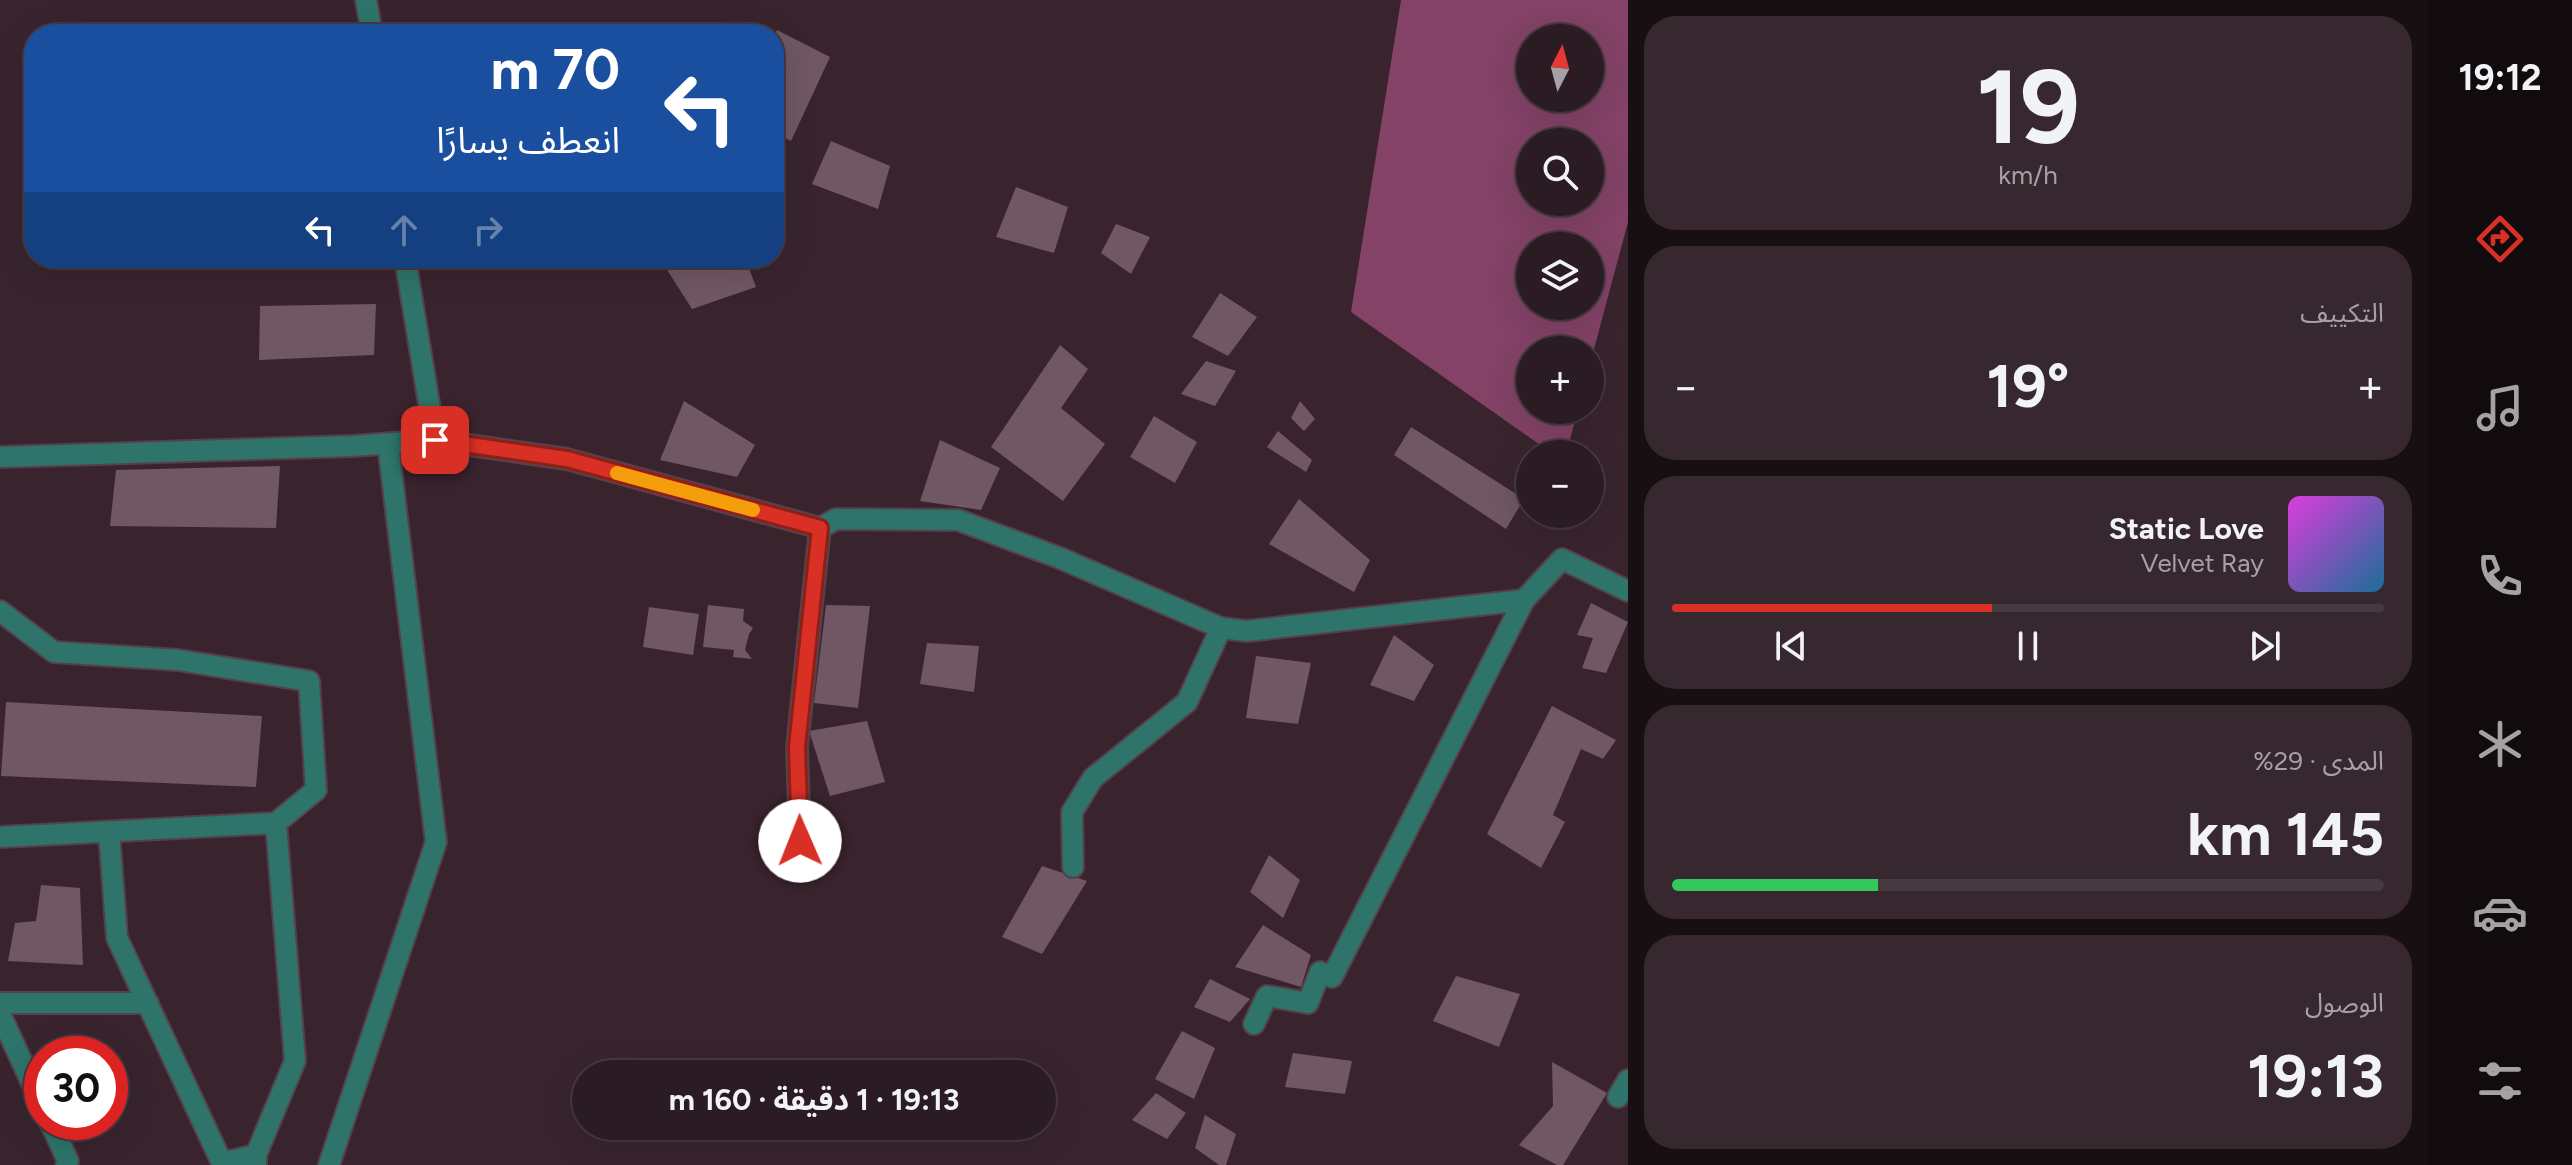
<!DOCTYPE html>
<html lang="ar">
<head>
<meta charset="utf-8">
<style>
  body { margin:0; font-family:Figtree,"Noto Sans Arabic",sans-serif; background:#37282f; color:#f1f3f6; direction:rtl; height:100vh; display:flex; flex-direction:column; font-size:30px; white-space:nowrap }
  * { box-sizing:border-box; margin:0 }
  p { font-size:26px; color:#a6a1a5 }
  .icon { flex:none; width:44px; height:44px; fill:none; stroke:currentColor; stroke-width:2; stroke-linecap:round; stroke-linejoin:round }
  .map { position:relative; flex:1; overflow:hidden; direction:ltr }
  .details { display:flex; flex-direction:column; gap:16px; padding:16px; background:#180f13; width:800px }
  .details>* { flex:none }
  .banner { position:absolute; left:24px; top:24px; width:760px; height:244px; border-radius:32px; box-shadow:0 8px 32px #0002,0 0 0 2px #473940; direction:rtl; background:#1a4fa0; color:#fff; overflow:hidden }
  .needle { width:52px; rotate:6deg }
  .tools { position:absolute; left:1516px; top:24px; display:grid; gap:16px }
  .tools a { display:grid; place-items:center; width:88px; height:88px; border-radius:50%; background:#2b1b22; box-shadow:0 8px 32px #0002,0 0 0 2px #473940; font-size:40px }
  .speed { position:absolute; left:24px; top:1036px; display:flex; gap:16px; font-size:40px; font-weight:700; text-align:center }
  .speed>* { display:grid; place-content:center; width:104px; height:104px; border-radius:50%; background:#2b1b22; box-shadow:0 8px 32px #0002,0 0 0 2px #473940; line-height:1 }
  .speed .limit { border:12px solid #d22; background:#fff; color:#111 }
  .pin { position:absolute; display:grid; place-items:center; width:68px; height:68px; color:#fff; margin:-34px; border-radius:16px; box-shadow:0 4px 12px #0006 }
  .me { position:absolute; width:88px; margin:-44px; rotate:359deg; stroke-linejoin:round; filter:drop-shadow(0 0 6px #0008) }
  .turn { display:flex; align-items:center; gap:28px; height:168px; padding:0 32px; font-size:36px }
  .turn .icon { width:104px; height:104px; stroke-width:2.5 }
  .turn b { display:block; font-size:56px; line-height:68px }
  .lanes { display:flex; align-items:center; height:76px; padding:0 32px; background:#0003; justify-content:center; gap:40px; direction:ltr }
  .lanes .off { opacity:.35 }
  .big { font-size:60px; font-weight:700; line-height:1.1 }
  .details .tile { flex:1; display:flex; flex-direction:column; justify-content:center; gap:12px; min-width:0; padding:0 28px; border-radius:32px; background:#37282f }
  .details .dial { align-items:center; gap:0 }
  .dial b { font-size:104px; line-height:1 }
  .song { display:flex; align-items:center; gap:24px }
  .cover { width:96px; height:96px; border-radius:12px; background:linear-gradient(135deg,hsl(300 70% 55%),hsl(200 70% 35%)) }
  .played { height:8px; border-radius:4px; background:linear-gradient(90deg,#d93025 45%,#473940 45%) }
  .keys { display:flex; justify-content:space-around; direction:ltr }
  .heat { display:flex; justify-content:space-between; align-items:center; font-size:44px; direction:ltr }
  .charge { height:12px; border-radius:6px; background:linear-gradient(90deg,#34c759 29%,#473940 0) }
  .trip { position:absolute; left:572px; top:1060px; width:484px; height:80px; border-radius:40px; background:#2b1b22; box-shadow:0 8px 32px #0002,0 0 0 2px #473940; font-weight:700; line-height:80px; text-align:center; direction:rtl }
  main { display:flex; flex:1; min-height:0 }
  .tab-bar { display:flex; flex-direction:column; width:144px; justify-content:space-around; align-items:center; background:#110b0e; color:#a6a1a5 }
  .tab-bar .icon { width:56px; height:56px }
  .tab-bar .current { color:#d93025 }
  .tab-bar b { font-size:36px; color:#f1f3f6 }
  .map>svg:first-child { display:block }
</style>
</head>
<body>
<main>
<nav class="tab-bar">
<b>19:12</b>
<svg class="icon current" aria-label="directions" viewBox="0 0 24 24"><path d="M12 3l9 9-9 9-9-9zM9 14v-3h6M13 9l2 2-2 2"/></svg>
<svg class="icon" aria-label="music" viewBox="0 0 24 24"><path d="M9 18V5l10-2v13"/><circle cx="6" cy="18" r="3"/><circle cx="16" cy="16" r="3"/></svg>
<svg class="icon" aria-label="phone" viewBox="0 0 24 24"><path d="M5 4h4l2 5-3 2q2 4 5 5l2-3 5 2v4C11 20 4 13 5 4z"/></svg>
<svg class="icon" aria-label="climate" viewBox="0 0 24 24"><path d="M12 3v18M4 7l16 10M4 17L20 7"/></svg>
<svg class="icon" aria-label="car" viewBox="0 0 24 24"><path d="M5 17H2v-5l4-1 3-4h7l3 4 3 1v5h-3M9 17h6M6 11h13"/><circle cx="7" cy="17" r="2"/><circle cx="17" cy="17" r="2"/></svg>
<svg class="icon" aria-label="filters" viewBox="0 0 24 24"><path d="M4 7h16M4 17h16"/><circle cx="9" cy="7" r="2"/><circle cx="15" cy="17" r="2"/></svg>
</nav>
<section class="details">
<div class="tile dial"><b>19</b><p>km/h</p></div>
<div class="tile"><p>التكييف</p>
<div class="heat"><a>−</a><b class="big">19°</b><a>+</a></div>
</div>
<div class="tile">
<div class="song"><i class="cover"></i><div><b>Static Love</b><p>Velvet Ray</p></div></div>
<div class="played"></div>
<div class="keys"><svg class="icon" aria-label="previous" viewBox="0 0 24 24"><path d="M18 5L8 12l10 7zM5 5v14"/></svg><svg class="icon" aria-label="pause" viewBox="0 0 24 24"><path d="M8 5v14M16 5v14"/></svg><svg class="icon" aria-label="next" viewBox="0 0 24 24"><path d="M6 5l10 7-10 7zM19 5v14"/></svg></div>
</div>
<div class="tile"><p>المدى · 29%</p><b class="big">145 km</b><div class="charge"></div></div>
<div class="tile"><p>الوصول</p><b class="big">19:13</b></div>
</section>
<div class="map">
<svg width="1628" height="1165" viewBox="0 0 1628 1165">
  <rect width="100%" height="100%" fill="#39242e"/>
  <path fill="#834266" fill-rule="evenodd" d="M1401,0H1628V222L1590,364V350H1530V410H1578L1566,454H1553L1351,312ZM1530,38H1590V98H1530ZM1530,142H1590V202H1530ZM1530,246H1590V306H1530Z"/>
  <path fill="#705763" d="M777,30L830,57L791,141L774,132V36Z
    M831,141L890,166L878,209L812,184Z
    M1016,187L1068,207L1054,253L996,237Z
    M1116,224L1150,237L1131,274L1101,253Z
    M176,258H221L222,263L176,264Z
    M698,258H745L756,287L692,309L664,265Z
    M1220,293L1257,317L1228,356L1192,337Z
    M376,304L374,355L259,360L260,306Z
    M1060,345L1088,369L1061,408L1105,444L1063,501L991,447Z
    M1206,361L1236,371L1215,406L1181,394Z
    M684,401L755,445L737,477L660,460Z
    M1300,401L1315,419L1304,431L1291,418Z
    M1154,416L1197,442L1175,483L1130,457Z
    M1411,427L1524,499L1506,529L1394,455Z
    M1278,431L1312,460L1306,472L1267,447Z
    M940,440L1000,468L981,510L920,501Z
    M280,466L276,528L110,526L116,470Z
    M1299,499L1370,560L1354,592L1269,544Z
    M1591,603L1628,622L1606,673L1582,668L1593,638L1577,635Z
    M708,605L744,609L743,621L753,628L749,634L745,650L752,659L733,657L734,650L703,647Z
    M826,605L870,606L858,708L814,703Z
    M649,607L699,614L693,655L643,647Z
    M1394,635L1434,665L1414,701L1370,685Z
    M927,643L979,646L974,692L920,684Z
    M1256,656L1311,663L1298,724L1246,718Z
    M6,702L262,716L256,787L1,776Z
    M1552,706L1616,740L1603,759L1581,749L1553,815L1565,822L1541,868L1487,834Z
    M867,721L885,782L830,796L809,731Z
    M1269,855L1300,880L1283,918L1250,892Z
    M1042,866L1087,881L1042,954L1002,937Z
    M41,885L80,888L83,965L8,961L15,923L36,921Z
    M1263,925L1311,955L1301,987L1235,967Z
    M1456,976L1520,994L1499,1047L1433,1021Z
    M1210,979L1250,999L1230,1022L1194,1007Z
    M1182,1031L1215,1048L1194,1099L1155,1079Z
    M1293,1053L1352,1061L1345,1094L1285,1087Z
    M1552,1062L1607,1093L1563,1165H1557L1519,1145L1553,1106Z
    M1156,1093L1186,1113L1167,1139L1132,1120Z
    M1205,1115L1236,1134L1226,1165H1219L1195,1148Z"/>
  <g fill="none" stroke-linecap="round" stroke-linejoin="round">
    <defs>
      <path id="street" d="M366,0L372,34
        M405,258L435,440
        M0,457L352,446L435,440L567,459L820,528L836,519L958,520L1060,558L1221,628L1247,631L1524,600L1562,559L1628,591
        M0,611L54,652L178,660L309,681L316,790L276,823
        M109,832L117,938L222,1163L256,1155
        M0,837L276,823L295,1061L256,1155V1165
        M800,841L797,747L820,528
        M1073,867L1072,812L1093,778L1187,702L1221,628
        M0,1003H148
        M0,1014L42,1105
        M1254,1024L1267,996L1308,1003L1320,972L1332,977L1524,600
        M1618,1097L1628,1080
        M50,1122L68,1161L66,1165
        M329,1165L436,842L388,444"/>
    </defs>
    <use href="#street" stroke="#55414b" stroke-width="24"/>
    <use href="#street" stroke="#2e746a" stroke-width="20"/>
  </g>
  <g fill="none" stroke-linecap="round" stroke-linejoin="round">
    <defs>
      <path id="route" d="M435,440L567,459L820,528L797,747L800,841"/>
    </defs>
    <use href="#route" stroke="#8d1f18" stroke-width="20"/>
    <use href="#route" stroke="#d93025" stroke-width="14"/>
    <path stroke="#f59e0b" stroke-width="14" d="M617,473L753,510"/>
  </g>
</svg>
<div class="tools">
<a><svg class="needle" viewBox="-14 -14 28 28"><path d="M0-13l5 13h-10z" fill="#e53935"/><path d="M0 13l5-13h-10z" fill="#a6a1a5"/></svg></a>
<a><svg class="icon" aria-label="search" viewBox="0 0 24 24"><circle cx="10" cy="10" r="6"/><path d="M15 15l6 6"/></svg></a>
<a><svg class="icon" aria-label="layers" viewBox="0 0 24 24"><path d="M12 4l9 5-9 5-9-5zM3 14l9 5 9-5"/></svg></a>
<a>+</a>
<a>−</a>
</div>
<div class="speed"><div class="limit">30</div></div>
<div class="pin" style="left:435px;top:440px;background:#d93025"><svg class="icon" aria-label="arrive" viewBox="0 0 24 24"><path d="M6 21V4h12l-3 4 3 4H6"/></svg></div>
<svg class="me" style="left:800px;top:841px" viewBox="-20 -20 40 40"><circle r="19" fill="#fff"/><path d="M0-13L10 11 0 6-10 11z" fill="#d93025"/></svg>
<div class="trip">19:13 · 1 دقيقة · 160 m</div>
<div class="banner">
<div class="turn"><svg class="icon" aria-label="left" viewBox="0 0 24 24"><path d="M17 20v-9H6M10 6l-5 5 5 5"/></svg><div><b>70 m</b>انعطف يسارًا</div></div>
<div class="lanes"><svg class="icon" aria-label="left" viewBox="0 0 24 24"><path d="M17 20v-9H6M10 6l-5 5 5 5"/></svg><svg class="icon off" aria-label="ahead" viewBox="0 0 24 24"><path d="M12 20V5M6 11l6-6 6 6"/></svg><svg class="icon off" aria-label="right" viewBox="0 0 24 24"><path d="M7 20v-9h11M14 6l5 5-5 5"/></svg></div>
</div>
</div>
</main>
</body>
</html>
